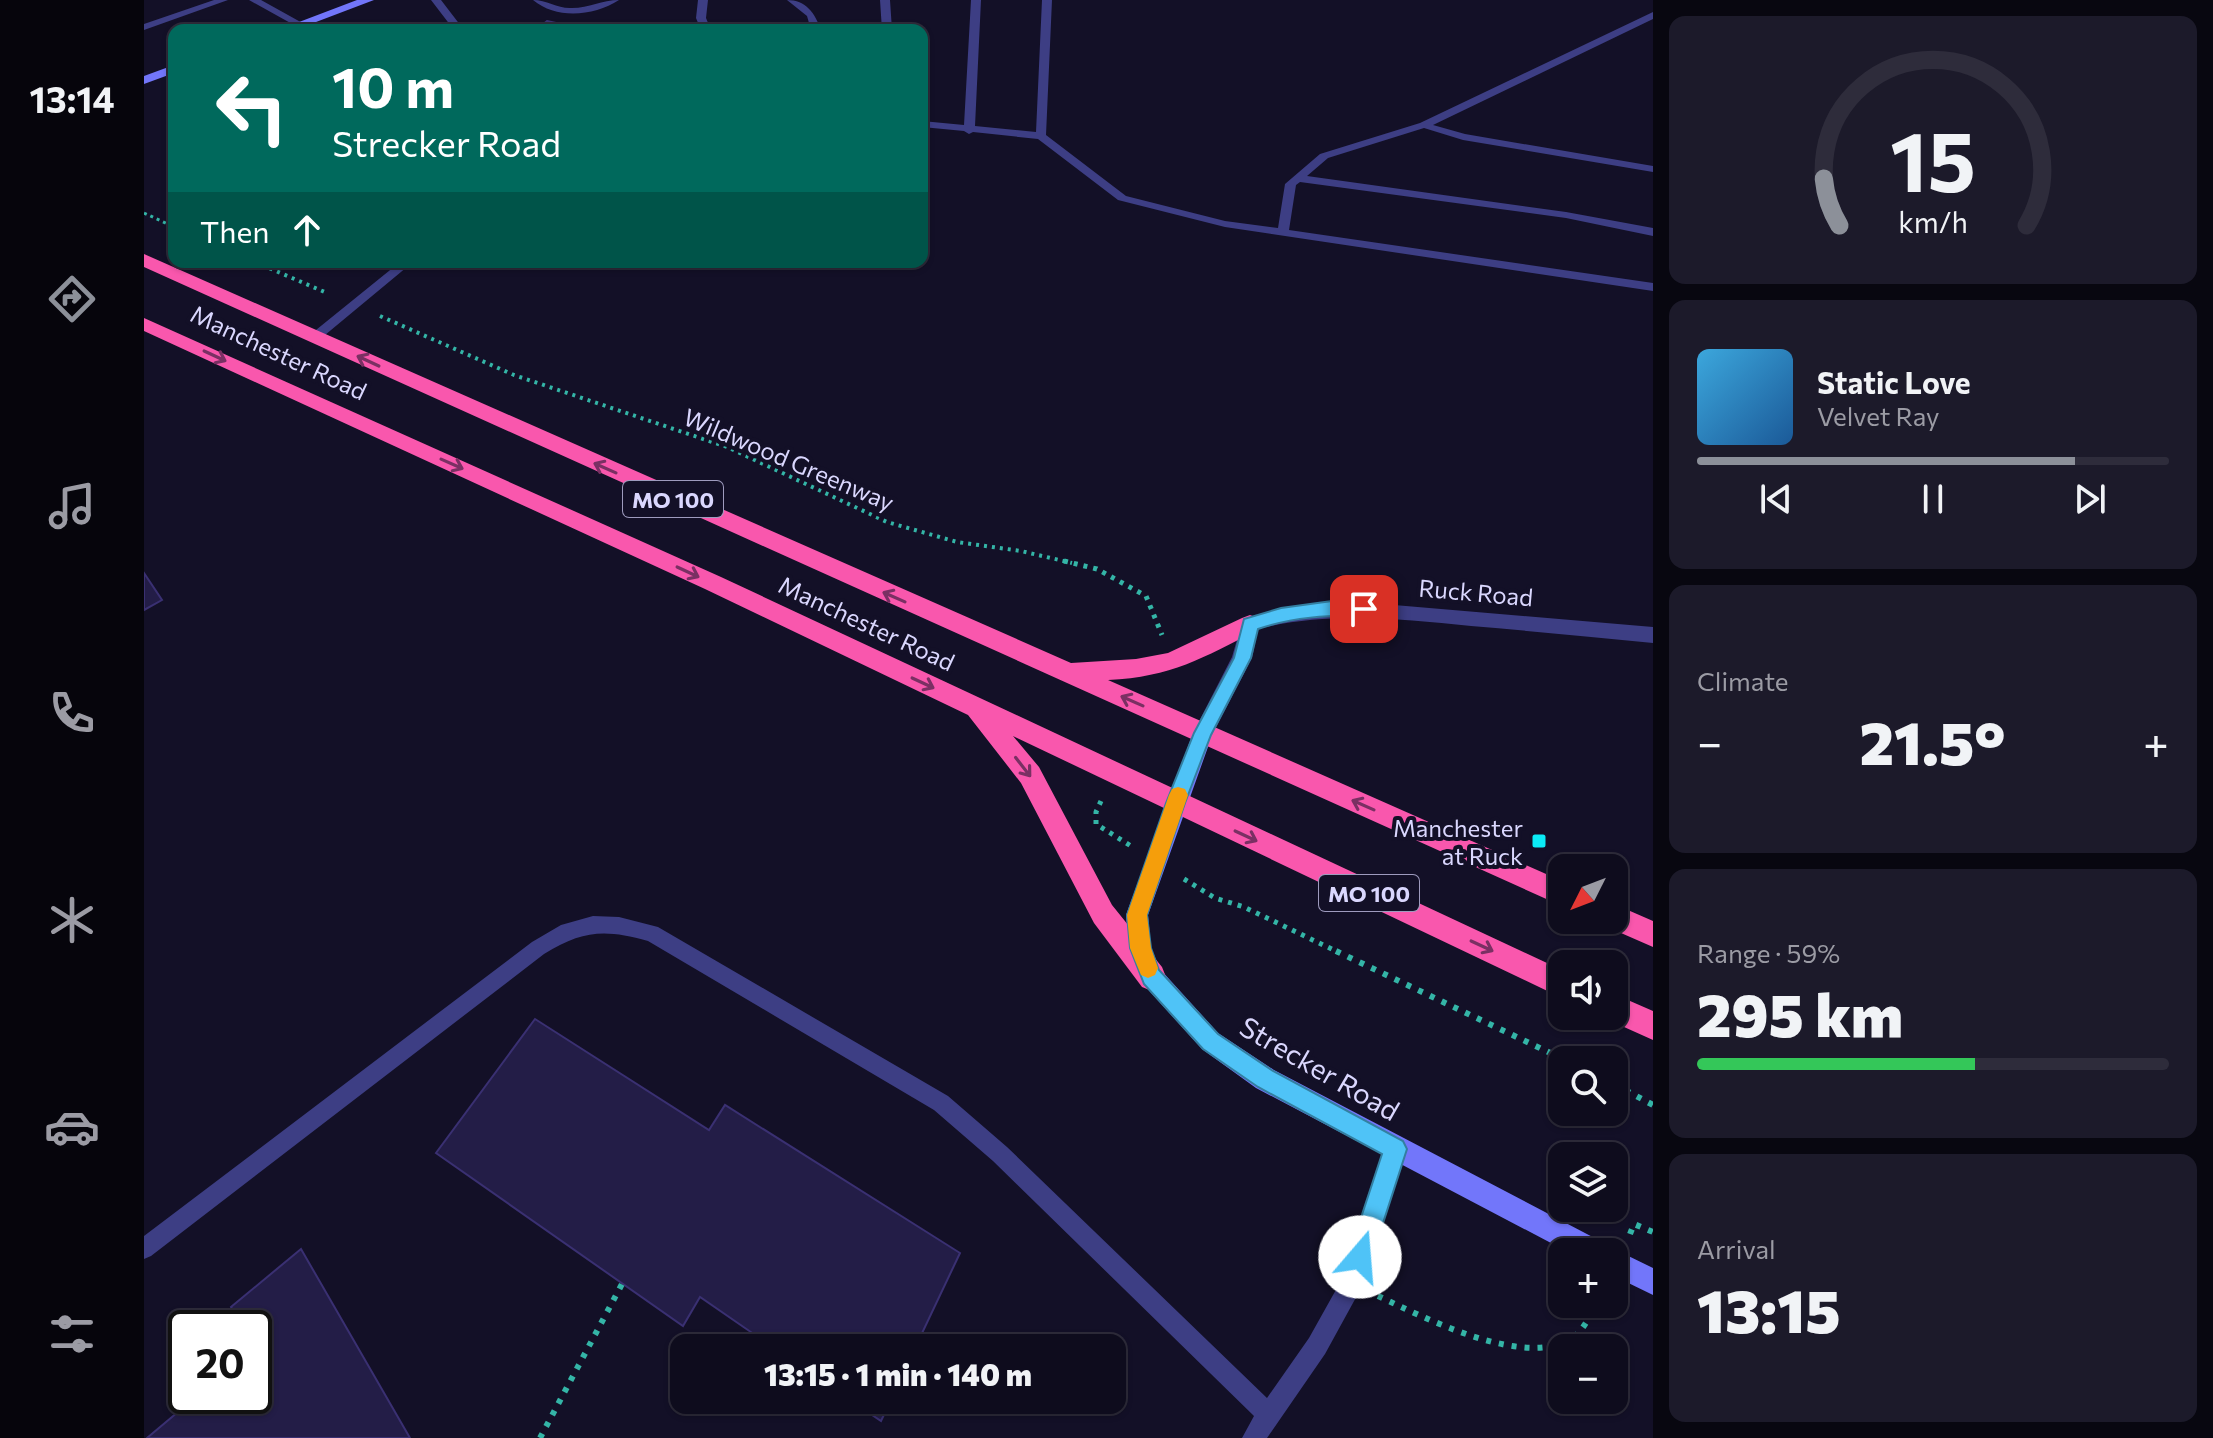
<!DOCTYPE html>
<html lang="en">
<head>
<meta charset="utf-8">
<style>
  body { margin:0; font-family:Commissioner,sans-serif; background:#1c1a2a; color:#f1f3f6; height:100vh; display:flex; flex-direction:column; font-size:30px; white-space:nowrap }
  * { box-sizing:border-box; margin:0 }
  p { font-size:26px; color:#9b9ba4 }
  .icon { flex:none; width:44px; height:44px; fill:none; stroke:currentColor; stroke-width:2; stroke-linecap:round; stroke-linejoin:round }
  .map { position:relative; flex:1; overflow:hidden }
  .panel { display:flex; flex-direction:column; gap:16px; padding:16px; background:#080710; width:560px }
  .panel>* { flex:none }
  .banner { position:absolute; left:24px; top:24px; width:760px; height:244px; border-radius:16px; box-shadow:0 2px 6px #0004,0 0 0 2px #2e2c3b; background:#00695c; color:#fff; overflow:hidden }
  .needle { width:52px; rotate:228deg }
  .controls { position:absolute; left:1404px; top:854px; display:grid; gap:16px }
  .controls a { display:grid; place-items:center; width:80px; height:80px; border-radius:16px; background:#0e0c1d; box-shadow:0 2px 6px #0004,0 0 0 2px #2e2c3b; font-size:40px }
  .speed { position:absolute; left:24px; top:1310px; display:flex; gap:16px; font-size:40px; font-weight:700; text-align:center }
  .speed>* { display:grid; place-content:center; width:104px; height:104px; border-radius:50%; background:#0e0c1d; box-shadow:0 2px 6px #0004,0 0 0 2px #2e2c3b; line-height:1 }
  .speed .limit { border:4px solid #111; border-radius:12px; background:#fff; color:#111 }
  .pin { position:absolute; display:grid; place-items:center; width:68px; height:68px; color:#fff; margin:-34px; border-radius:16px; box-shadow:0 4px 12px #0006 }
  .me { position:absolute; width:88px; margin:-44px; rotate:18deg; stroke-linejoin:round; filter:drop-shadow(0 0 6px #0008) }
  .turn { display:flex; align-items:center; gap:28px; height:168px; padding:0 32px; font-size:36px }
  .turn .icon { width:104px; height:104px; stroke-width:2.5 }
  .turn b { display:block; font-size:56px; line-height:68px }
  .then { display:flex; align-items:center; height:76px; padding:0 32px; background:#0003; gap:16px; font-size:30px }
  .big { font-size:60px; font-weight:800; line-height:1.1 }
  .panel .card { flex:1; display:flex; flex-direction:column; justify-content:center; gap:12px; min-width:0; padding:0 28px; border-radius:16px; background:#1c1a2a }
  .panel .dial { align-items:center; gap:0 }
  .dial svg { height:208px; overflow:visible; fill:none; stroke:#2e2c3b; stroke-width:7; stroke-linecap:round; text-anchor:middle }
  .dial text { fill:#f1f3f6; stroke:none }
  .song { display:flex; align-items:center; gap:24px }
  .cover { width:96px; height:96px; border-radius:12px; background:linear-gradient(135deg,hsl(200 70% 55%),hsl(210 70% 35%)) }
  .played { height:8px; border-radius:4px; background:linear-gradient(90deg,#8c9099 80%,#2e2c3b 80%) }
  .keys { display:flex; justify-content:space-around; direction:ltr }
  .heat { display:flex; justify-content:space-between; align-items:center; font-size:44px; direction:ltr }
  .charge { height:12px; border-radius:6px; background:linear-gradient(90deg,#34c759 59%,#2e2c3b 0) }
  .trip { position:absolute; left:526px; top:1334px; width:456px; height:80px; border-radius:16px; background:#0e0c1d; box-shadow:0 2px 6px #0004,0 0 0 2px #2e2c3b; font-weight:800; line-height:80px; text-align:center }
  main { display:flex; flex:1; min-height:0 }
  .menu { display:flex; flex-direction:column; width:144px; justify-content:space-around; align-items:center; background:#06050c; color:#9b9ba4 }
  .menu .icon { width:56px; height:56px }
  .menu .selected { color:#8c9099 }
  .menu b { font-size:36px; color:#f1f3f6 }
  .map>svg:first-child { display:block }
</style>
</head>
<body>
<main>
<nav class="menu">
<b>13:14</b>
<svg class="icon selected" aria-label="directions" viewBox="0 0 24 24"><path d="M12 3l9 9-9 9-9-9zM9 14v-3h6M13 9l2 2-2 2"/></svg>
<svg class="icon" aria-label="music" viewBox="0 0 24 24"><path d="M9 18V5l10-2v13"/><circle cx="6" cy="18" r="3"/><circle cx="16" cy="16" r="3"/></svg>
<svg class="icon" aria-label="phone" viewBox="0 0 24 24"><path d="M5 4h4l2 5-3 2q2 4 5 5l2-3 5 2v4C11 20 4 13 5 4z"/></svg>
<svg class="icon" aria-label="climate" viewBox="0 0 24 24"><path d="M12 3v18M4 7l16 10M4 17L20 7"/></svg>
<svg class="icon" aria-label="car" viewBox="0 0 24 24"><path d="M5 17H2v-5l4-1 3-4h7l3 4 3 1v5h-3M9 17h6M6 11h13"/><circle cx="7" cy="17" r="2"/><circle cx="17" cy="17" r="2"/></svg>
<svg class="icon" aria-label="filters" viewBox="0 0 24 24"><path d="M4 7h16M4 17h16"/><circle cx="9" cy="7" r="2"/><circle cx="15" cy="17" r="2"/></svg>
</nav>
<div class="map">
<svg width="1509" height="1438" viewBox="0 0 1509 1438">
  <rect width="100%" height="100%" fill="#131027"/>
  <path fill="#231d47" stroke="#3a3072" stroke-width="2" d="M403,21L430,27L426,30H392Z
    M0,573L18,600L0,610Z
    M391,1019L565,1130L581,1105L816,1253L771,1348H630L556,1297L539,1326L292,1153Z
    M157,1249L266,1438H3L53,1396H110V1328H99L87,1307Z
    M706,1400H747L737,1421Z"/>
  <g fill="none" stroke-linecap="round" stroke-linejoin="round">
    <path stroke="#34b5a7" stroke-width="3" stroke-dasharray="3 4" stroke-linecap="butt" d="M0,213L30,227"/>
    <path stroke="#34b5a7" stroke-width="4" stroke-dasharray="3 5" stroke-linecap="butt" d="M111,262L183,293
      M236,316L370,375L583,447L743,522L813,542L877,551L928,563"/>
    <path stroke="#34b5a7" stroke-width="5" stroke-dasharray="4 6" stroke-linecap="butt" d="M920,561L953,569L1002,596L1018,635
      M957,801L952,812V824L987,846
      M1040,879L1071,898L1100,907L1196,953"/>
    <path stroke="#34b5a7" stroke-width="6" stroke-dasharray="5 8" stroke-linecap="butt" d="M1192,951L1421,1060
      M1470,1084L1509,1105
      M1486,1234L1490,1224L1509,1232
      M1234,1296C1281,1318 1371,1364 1422,1342C1437,1336 1445,1317 1453,1304
      M396,1438L478,1284"/>
    <path fill="#3d3e84" fill-rule="evenodd" d="M70,0H84L0,30V24Z
      M105,0H117L171,30H159Z
      M287,0H297L320,30H310Z
      M389,0C403,0 414,9 428,8C445,8 458,0 475,0C450,16 413,20 389,0Z
      M554,0H564L562,18L567,30H557L552,18Z
      M643,0C662,0 671,13 677,30H667L663,16Z
      M736,0H746L748,30H738Z
      M827,0H837L831,126L892,132L898,0H908L902,135L982,196L1081,221L1134,228L1141,184L1176,154L1276,123L1509,12V19L1289,125L1321,134L1509,166V172L1319,140L1280,128L1184,158L1163,176L1422,212L1509,228V236L1422,218L1156,182L1152,185L1145,230L1509,283V291L1081,227L974,200L894,139L829,132L825,134L820,131L778,127V121L820,125Z
      M256,262H269L175,340H167V334Z
      M449,916L475,917L514,927L804,1096L863,1147L1123,1398L1165,1338L1198,1279L1244,1142L1251,1139L1258,1142L1261,1149L1215,1292L1181,1354L1123,1438H1098L1110,1416L849,1161L790,1110L504,941C461,929 439,930 400,954L7,1256L0,1259V1236L388,942L417,925Z"/>
    <path fill="#3d3e84" fill-rule="evenodd" d="M1215,602L1509,627V643C1448,637 1387,631 1327,626C1255,619 1185,611 1114,629L1108,658L1066,739L1059,742L1052,739L1049,733L1088,657L1099,619L1160,605Z"/>
    <path fill="#7276fa" fill-rule="evenodd" d="M213,0H230L151,30H134Z
      M30,65V73L0,84V76Z
      M1059,724L1066,727L1069,733L1004,915L1007,948L1016,969L1074,1033L1130,1070L1460,1243L1464,1251L1470,1249L1509,1268V1295L1470,1276V1252H1424L1112,1088L1058,1049L1000,985L985,948L982,915L1049,733L1052,727Z"/>
    <path fill="#f957ad" fill-rule="evenodd" d="M0,254L927,663L992,659L1024,653L1098,618L1106,615L1114,618L1117,624L1114,630C1058,658 1028,677 964,680L1418,881V906L0,267Z
      M0,318L577,577L1418,970V998L869,736L895,767L968,905L1018,967L1022,977L1018,987L1008,991L998,987L950,923L877,783L824,715L561,589L0,331Z
      M1470,904L1509,921V947L1461,926L1458,920H1470Z
      M1470,994L1509,1011V1040L1460,1018L1470,1016Z"/>
  </g>
  <defs><path id="oneway-shaft" d="M-6 0H5M1.5-3L5.5 0L1.5 3" fill="none" stroke-width="1.6" stroke-linecap="round" stroke-linejoin="round" transform="scale(2)"/></defs>
  <g stroke="#7a3063">
    <use href="#oneway-shaft" transform="translate(71 356) rotate(25)"/>
    <use href="#oneway-shaft" transform="translate(224 361) rotate(-155)"/>
    <use href="#oneway-shaft" transform="translate(308 464) rotate(24)"/>
    <use href="#oneway-shaft" transform="translate(461 468) rotate(-156)"/>
    <use href="#oneway-shaft" transform="translate(544 572) rotate(25)"/>
    <use href="#oneway-shaft" transform="translate(750 597) rotate(-156)"/>
    <use href="#oneway-shaft" transform="translate(779 683) rotate(25)"/>
    <use href="#oneway-shaft" transform="translate(988 701) rotate(-156)"/>
    <use href="#oneway-shaft" transform="translate(879 767) rotate(52)"/>
    <use href="#oneway-shaft" transform="translate(1219 805) rotate(-156)"/>
    <use href="#oneway-shaft" transform="translate(1102 836) rotate(25)"/>
    <use href="#oneway-shaft" transform="translate(1338 946) rotate(25)"/>
  </g>
  <path fill="#4fc3f7" stroke="#337fa1" stroke-width="2" d="M1188,601L1220,603L1228,609L1220,616C1183,615 1149,617 1114,629L1107,658L1067,735L1041,803L1003,915L1007,948L1015,970L1074,1034L1129,1071L1259,1141L1263,1149L1228,1257L1224,1265L1216,1269L1207,1265L1204,1257L1238,1154L1114,1087L1059,1049L1000,984L986,948L983,915L1022,803L1050,733L1090,658L1100,619L1137,608Z"/>
  <path fill="#f59e0b" d="M1034,787L1041,789L1044,795L1003,915L1007,948L1014,968L1011,975L1004,978L997,975L986,948L983,915L1025,795L1028,789Z"/>
  <rect fill="#0bebf6" stroke="#131027" stroke-width="3" x="1387" y="833" width="16" height="16" rx="4"/>
  <g text-anchor="middle" dominant-baseline="central" stroke-width="8" stroke-linejoin="round" paint-order="stroke">
    <g fill="#131027" stroke="#9e9bbe" stroke-width="2">
      <rect x="479" y="481" width="100" height="36" rx="6"/>
      <rect x="1175" y="875" width="100" height="36" rx="6"/>
    </g>
    <g font-size="22" font-weight="bold" fill="#dad7fe">
      <text x="529" y="499">MO 100</text>
      <text x="1225" y="893">MO 100</text>
    </g>
    <g font-size="24" fill="#dad7fe" stroke="#131027">
      <text transform="translate(135 352) rotate(25)">Manchester Road</text>
      <text transform="translate(645 459) rotate(23)">Wildwood Greenway</text>
      <text transform="translate(1332 592) rotate(5)">Ruck Road</text>
      <text transform="translate(723 623) rotate(25)">Manchester Road</text>
    </g>
    <g font-size="24" fill="#dad7fe" stroke="#131027" text-anchor="end">
      <text x="1379" y="827">Manchester<tspan x="1379" dy="28">at Ruck</tspan></text>
    </g>
    <g font-size="28" fill="#dad7fe" stroke="#131027">
      <text transform="translate(1176 1068) rotate(30)">Strecker Road</text>
    </g>
  </g>
</svg>
<div class="controls">
<a><svg class="needle" viewBox="-14 -14 28 28"><path d="M0-13l5 13h-10z" fill="#e53935"/><path d="M0 13l5-13h-10z" fill="#9b9ba4"/></svg></a>
<a><svg class="icon" aria-label="sound" viewBox="0 0 24 24"><path d="M4 9h4l5-4v14l-5-4H4zM17 9q2 3 0 6"/></svg></a>
<a><svg class="icon" aria-label="search" viewBox="0 0 24 24"><circle cx="10" cy="10" r="6"/><path d="M15 15l6 6"/></svg></a>
<a><svg class="icon" aria-label="layers" viewBox="0 0 24 24"><path d="M12 4l9 5-9 5-9-5zM3 14l9 5 9-5"/></svg></a>
<a>+</a>
<a>−</a>
</div>
<div class="speed"><div class="limit">20</div></div>
<div class="pin" style="left:1220px;top:609px;background:#d93025"><svg class="icon" aria-label="arrive" viewBox="0 0 24 24"><path d="M6 21V4h12l-3 4 3 4H6"/></svg></div>
<svg class="me" style="left:1216px;top:1257px" viewBox="-20 -20 40 40"><circle r="19" fill="#fff"/><path d="M0-13L10 11 0 6-10 11z" fill="#4fc3f7"/></svg>
<div class="trip">13:15 · 1 min · 140 m</div>
<div class="banner">
<div class="turn"><svg class="icon" aria-label="left" viewBox="0 0 24 24"><path d="M17 20v-9H6M10 6l-5 5 5 5"/></svg><div><b>10 m</b>Strecker Road</div></div>
<div class="then">Then<svg class="icon" aria-label="ahead" viewBox="0 0 24 24"><path d="M12 20V5M6 11l6-6 6 6"/></svg></div>
</div>
</div>
<section class="panel">
<div class="card dial"><svg viewBox="0 0 100 80">
<path d="M14 69A42 42 0 1 1 86 69"/>
<path d="M14 69A42 42 0 0 1 8 51" stroke="#8c9099"/>
<text x="50" y="56" font-size="32" font-weight="700">15</text>
<text x="50" y="72" font-size="11">km/h</text>
</svg></div>
<div class="card">
<div class="song"><i class="cover"></i><div><b>Static Love</b><p>Velvet Ray</p></div></div>
<div class="played"></div>
<div class="keys"><svg class="icon" aria-label="previous" viewBox="0 0 24 24"><path d="M18 5L8 12l10 7zM5 5v14"/></svg><svg class="icon" aria-label="pause" viewBox="0 0 24 24"><path d="M8 5v14M16 5v14"/></svg><svg class="icon" aria-label="next" viewBox="0 0 24 24"><path d="M6 5l10 7-10 7zM19 5v14"/></svg></div>
</div>
<div class="card"><p>Climate</p>
<div class="heat"><a>−</a><b class="big">21.5°</b><a>+</a></div>
</div>
<div class="card"><p>Range · 59%</p><b class="big">295 km</b><div class="charge"></div></div>
<div class="card"><p>Arrival</p><b class="big">13:15</b></div>
</section>
</main>
</body>
</html>
